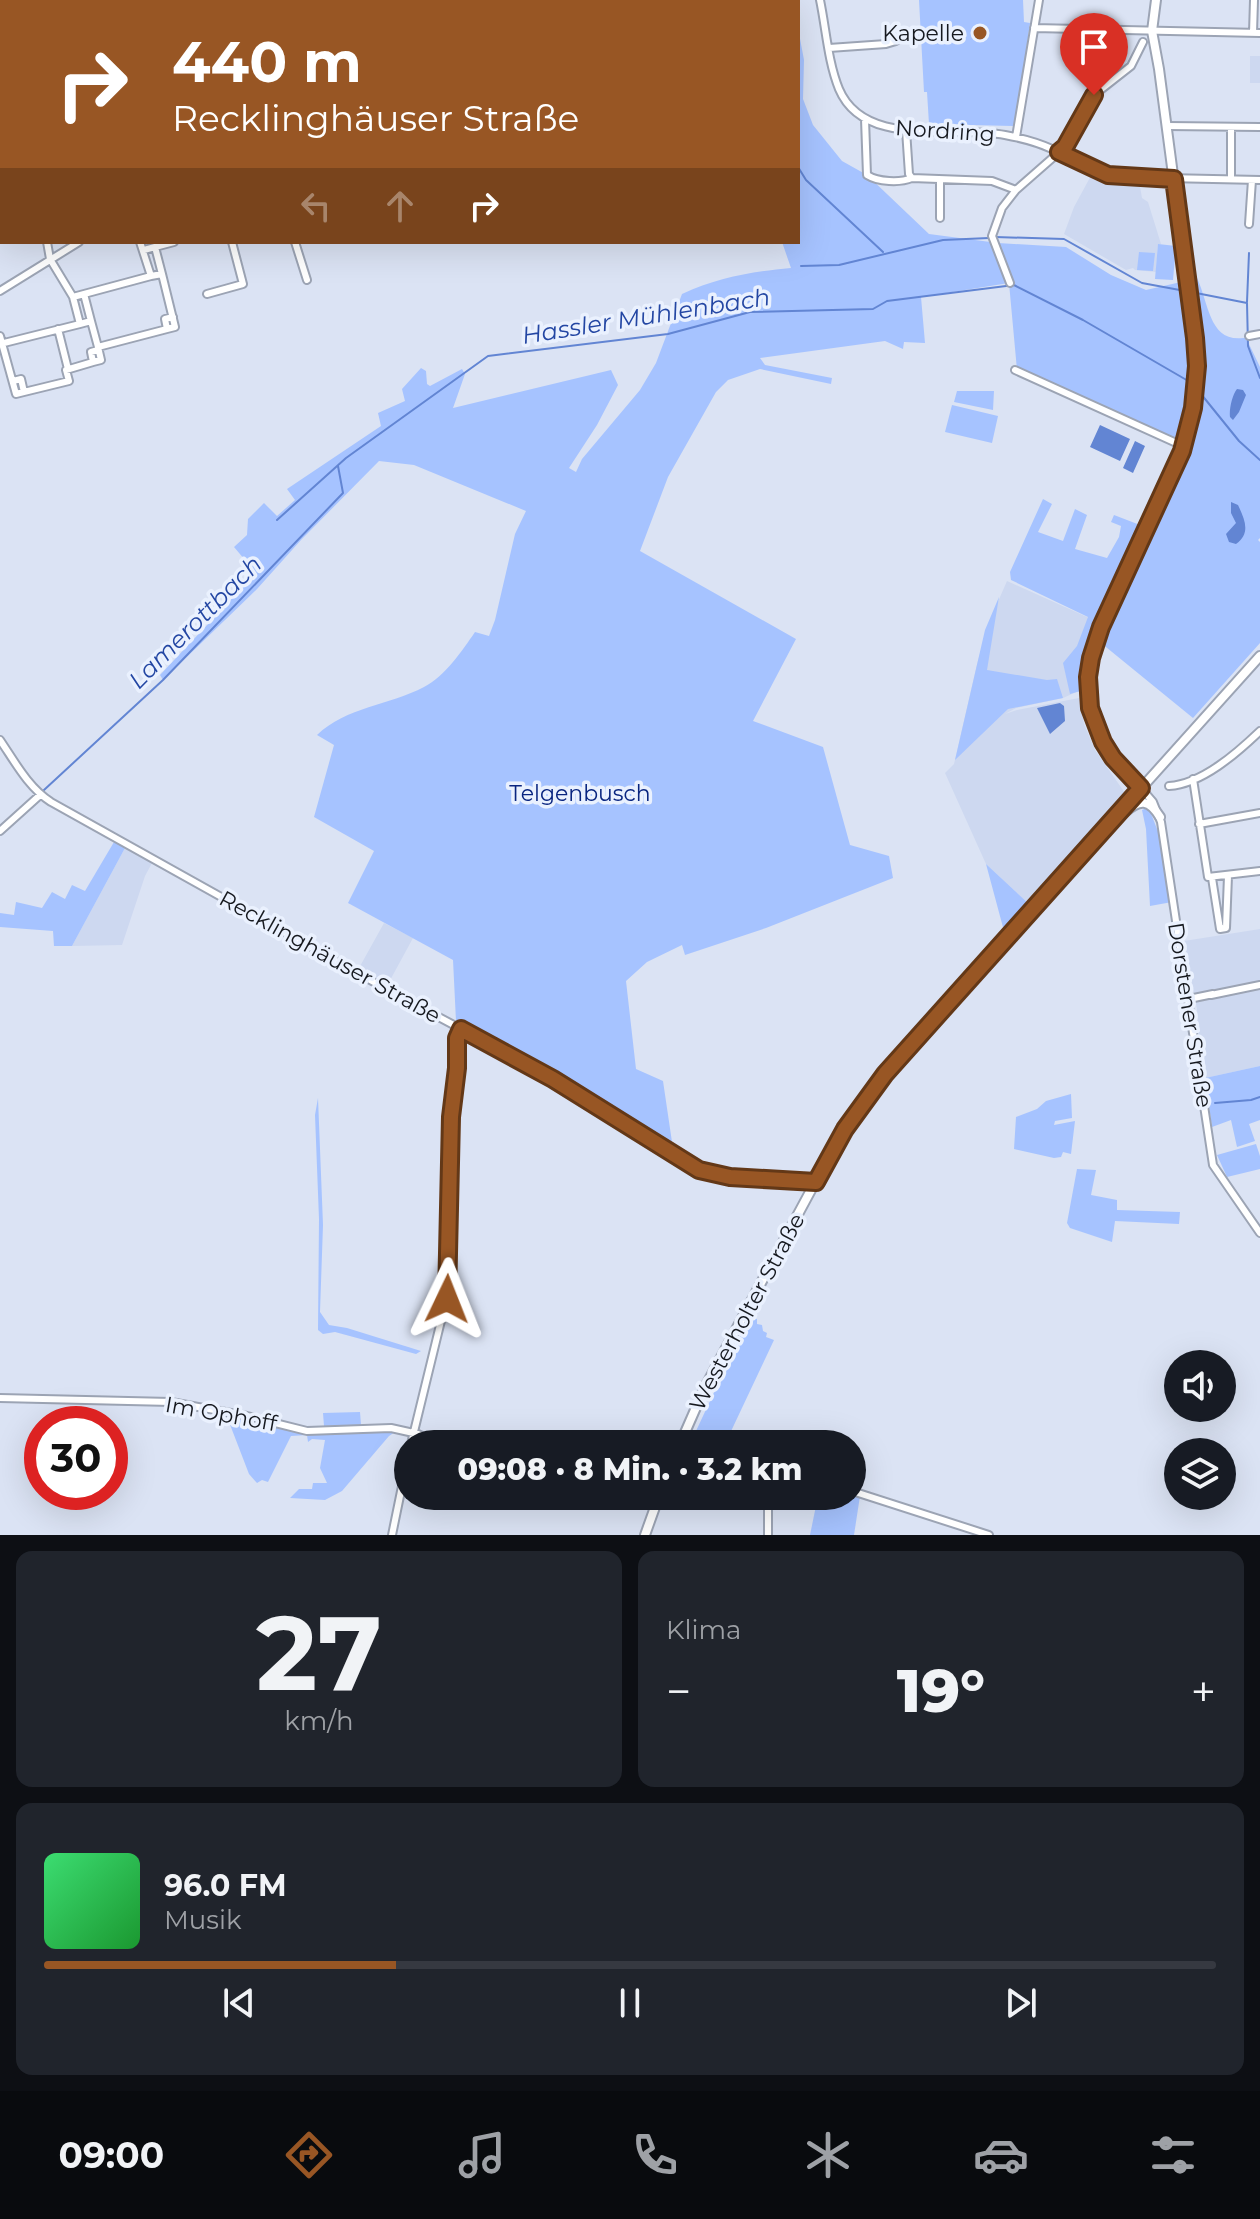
<!DOCTYPE html>
<html lang="de">
<head>
<meta charset="utf-8">
<style>
  body { margin:0; font-family:Montserrat,sans-serif; background:#20242c; color:#f1f3f6; height:100vh; display:flex; flex-direction:column; font-size:30px; white-space:nowrap }
  * { box-sizing:border-box; margin:0 }
  p { font-size:26px; color:#9ea1a6 }
  .icon { flex:none; width:44px; height:44px; fill:none; stroke:currentColor; stroke-width:2; stroke-linecap:round; stroke-linejoin:round }
  .map { position:relative; height:1535px; overflow:hidden }
  .panel { display:flex; flex-direction:column; gap:16px; padding:16px; background:#0d0f14; flex:1 }
  .panel>* { flex:none }
  .guide { position:absolute; left:0px; top:0px; width:800px; height:244px; box-shadow:0 8px 32px #0002; background:#985624; color:#fff; overflow:hidden }
  .buttons { position:absolute; left:1164px; top:1350px; display:grid; gap:16px }
  .buttons a { display:grid; place-items:center; width:72px; height:72px; border-radius:50%; background:#171b24; box-shadow:0 8px 32px #0002; font-size:40px }
  .speed { position:absolute; left:24px; top:1406px; display:flex; gap:16px; font-size:40px; font-weight:700; text-align:center }
  .speed>* { display:grid; place-content:center; width:104px; height:104px; border-radius:50%; background:#171b24; box-shadow:0 8px 32px #0002; line-height:1 }
  .speed .limit { border:12px solid #d22; background:#fff; color:#111 }
  .pin { position:absolute; display:grid; place-items:center; width:68px; height:68px; color:#fff; margin:-82px -34px; border-radius:50% 50% 50% 0; rotate:-45deg; box-shadow:0 0 8px #0007 }
  .pin .icon { rotate:45deg }
  .me { position:absolute; width:88px; margin:-44px; rotate:2deg; stroke-linejoin:round; filter:drop-shadow(0 0 6px #0008) }
  .turn { display:flex; align-items:center; gap:28px; height:168px; padding:0 40px; font-size:36px }
  .turn .icon { width:104px; height:104px; stroke-width:2.5 }
  .turn b { display:block; font-size:56px; line-height:68px }
  .lanes { display:flex; align-items:center; height:76px; padding:0 40px; background:#0003; justify-content:center; gap:40px; direction:ltr }
  .lanes .off { opacity:.35 }
  .big { font-size:60px; font-weight:800; line-height:1.1 }
  .panel .card { flex:1; display:flex; flex-direction:column; justify-content:center; gap:12px; min-width:0; padding:0 28px; border-radius:16px; background:#20242c }
  .panel .dial { align-items:center; gap:0 }
  .dial b { font-size:104px; line-height:1 }
  .song { display:flex; align-items:center; gap:24px }
  .cover { width:96px; height:96px; border-radius:12px; background:linear-gradient(135deg,hsl(140 70% 55%),hsl(130 70% 35%)) }
  .played { height:8px; border-radius:4px; background:linear-gradient(90deg,#985624 30%,#363941 30%) }
  .keys { display:flex; justify-content:space-around; direction:ltr }
  .heat { display:flex; justify-content:space-between; align-items:center; font-size:44px; direction:ltr }
  .panel .tiles { flex:1; display:grid; gap:16px; grid-template-columns:1fr 1fr }
  .card:last-child { grid-column:span 2 }
  .trip { position:absolute; left:394px; top:1430px; width:472px; height:80px; border-radius:40px; background:#171b24; box-shadow:0 8px 32px #0002; font-weight:800; line-height:80px; text-align:center }
  .tabs { display:flex; height:128px; justify-content:space-around; align-items:center; background:#090b0e; color:#9ea1a6 }
  .tabs .icon { width:56px; height:56px }
  .tabs .on { color:#985624 }
  .tabs b { font-size:36px; color:#f1f3f6 }
  .map>svg:first-child { display:block }
</style>
</head>
<body>
<div class="map">
<svg width="1260" height="1535" viewBox="0 0 1260 1535">
  <rect width="100%" height="100%" fill="#dbe3f4"/>
  <path fill="#cdd8f0" d="M1250,56H1260V83H1250Z
    M1093,172L1105,180L1139,181L1142,198L1148,202L1161,244L1158,245L1156,272L1135,270L1133,268L1126,270L1064,234L1074,207Z
    M1007,581L1096,621L1081,668V690L1063,698L1016,708L1005,714L1017,710L1079,698L1084,724L1095,750L1125,793L1088,841L1029,904L986,864L945,773L954,764L977,664L990,620Z
    M125,848L152,863L145,876L122,945L72,946Z
    M384,923L413,938L388,984L359,968Z
    M1260,929V1066L1205,1078L1199,1045L1197,1009L1184,941Z"/>
  <path fill="#a6c3ff" d="M347,0H568V2H346Z
    M569,0H784L785,2H570Z
    M919,0H1023L1024,22L1030,23L1016,122L1013,126L929,124L927,92H924Z
    M798,28L804,60L803,99L813,125L842,161L867,175L929,234L998,243L1066,247L1111,275L1146,290L1181,282C1189,333 1202,391 1178,439L1174,441L1017,370L1009,283L921,297L925,343L904,342L903,349L885,341L760,358L765,365L832,378L831,384L760,369L728,380L716,392L668,477L640,551L796,639L753,721L823,747L850,845L889,856L893,878L766,928L685,955L682,945L647,962L626,981L636,1069L663,1081L672,1142L671,1148L550,1071L456,1021L453,960L348,903L374,851L314,817L334,745L317,735C346,707 390,705 424,687C445,676 462,651 475,632L489,636L495,620L515,534L526,511L414,465L379,461L301,540L257,589L163,680L160,675L256,573L234,547L247,535L248,519L264,503L277,516L295,500L287,489L381,426L378,413L405,401L402,389L421,368L426,371L427,384L430,386L462,369L465,374L453,408L611,370L618,385L597,425L569,468L576,472L582,459L640,390L656,363L682,294C720,277 750,272 791,268L782,242H798Z
    M1158,244L1176,246L1173,280L1155,279Z
    M1139,252L1155,253L1153,271L1137,270Z
    M1197,278C1210,306 1209,346 1249,337L1248,342L1260,367V538L1258,540L1260,542V643L1193,718L1101,643L1192,442L1201,405L1203,361L1191,279Z
    M957,391H994L993,410L954,402Z
    M952,405L998,416L992,443L945,432Z
    M1043,499L1052,504L1038,532L1063,541L1075,509L1087,515L1075,549L1107,558L1119,537L1121,526L1111,522L1114,515L1140,525L1086,648L1082,667L1084,690L1070,694L1063,663L1077,646L1088,617L1011,580L1010,572Z
    M999,597L987,670L1047,680L1057,679L1063,698L1008,709L955,760L985,630Z
    M1146,808L1150,811L1164,847L1172,902L1150,906L1146,829L1142,810Z
    M114,842L125,848L72,946H54L53,931L0,927V913L14,915L16,902L42,908L52,892L65,899L72,885L85,891Z
    M986,864L1029,904L1004,931Z
    M1260,1066V1120L1249,1124L1255,1141L1237,1147L1231,1120L1212,1127L1205,1078Z
    M1071,1094L1072,1118L1055,1121L1054,1125L1075,1121L1071,1154L1063,1152L1061,1157L1054,1158L1014,1149L1016,1117L1037,1109L1046,1101Z
    M318,1098L323,1225L320,1312L329,1325L347,1328L421,1351L416,1354L335,1332L323,1334L318,1330L319,1219L315,1115Z
    M1256,1144L1260,1156V1169L1227,1177L1217,1155Z
    M1077,1169L1096,1170L1091,1195L1117,1200V1210L1180,1212L1179,1224L1115,1221L1112,1242L1070,1228L1067,1223Z
    M749,1317L757,1319V1324L762,1325L763,1331L767,1333L766,1337L774,1340L725,1444H690Z
    M360,1412L361,1425L324,1426L323,1413Z
    M230,1416L310,1434L398,1430L389,1436L342,1491L325,1500L290,1498L299,1489H312L313,1483H327L320,1468L325,1440L312,1439L308,1442L307,1435L291,1436L268,1482L262,1480L257,1483L249,1474L229,1422Z
    M852,1493L860,1496L854,1535H810L818,1496H852Z"/>
  <path fill="#6285d3" d="M1237,389L1243,390L1246,395L1239,412L1233,420L1230,417C1229,410 1232,395 1237,389Z
    M1100,425L1130,439L1120,461L1090,447Z
    M1135,441L1145,446L1133,473L1123,468Z
    M1231,502L1238,505C1245,520 1251,533 1236,544L1229,542L1226,534L1236,523L1231,513Z
    M1060,703L1064,706L1065,721L1050,734L1037,708Z"/>
  <g fill="none" stroke-linecap="round" stroke-linejoin="round">
    <path stroke="#6285d3" stroke-width="2" d="M745,0L747,2
      M499,2L505,0
      M798,167L806,180L883,252
      M995,237L1064,239L1142,283L1185,291
      M801,266L839,265L943,240L989,238
      M1191,292L1247,303L1248,346L1260,378
      M1247,302L1249,253
      M1201,394L1239,441L1260,460
      M277,520L346,458L488,356L668,334L750,312L873,309L887,301L1014,285L1083,320L1190,382
      M44,790L163,680L343,493L338,466
      M1215,1103L1251,1100L1260,1097"/>
    <defs>
      <path id="minor" d="M15,0V2
        M88,0L89,2
        M238,0L239,2
        M820,0C826,29 828,62 839,89C864,149 954,125 1005,135C1021,138 1037,142 1052,149C1074,159 1096,172 1119,177L1260,180
        M221,2L223,0
        M1034,28L1260,33
        M1253,33L1254,0
        M0,44H2
        M829,48L886,44L896,41
        M0,108L2,107
        M865,119L867,175C878,182 900,183 912,178L992,181L1016,190
        M1167,126L1260,127
        M1231,127V179
        M906,130L909,174L912,178
        M1016,137L1039,0
        M940,180V218
        M1249,224L1252,180
        M47,242L50,259L73,297L80,324L91,321L84,294L73,297
        M140,242L151,276L162,274L155,247L144,250
        M295,242L307,280
        M155,247L174,242
        M162,274L175,327L167,329L165,319L173,317
        M1010,283L992,236L1002,208L1016,190L1065,147L1094,95L1131,66L1143,42
        M0,291L79,242
        M84,294L151,276
        M207,294L243,284L232,242
        M91,321L98,347L101,360L93,362L91,352L98,350
        M58,329L68,369
        M0,336L16,394L24,392L21,379L13,381
        M1249,336L1260,334
        M4,343L80,324
        M98,347L167,329
        M1015,370L1183,446
        M24,392L69,381L66,370L93,362
        M0,740C15,762 28,787 51,802L388,990L525,1063L685,1163L699,1170L730,1177L816,1182
        M1193,779L1208,877L1260,871
        M1169,786C1202,784 1237,753 1260,731
        M1141,788L1153,802L1161,822L1213,1165L1260,1233
        M1199,824L1260,813
        M0,831L40,795
        M1212,878L1220,929L1226,928L1228,876
        M1211,995L1260,985
        M1189,999L1213,994
        M0,1398L171,1402L247,1416L307,1431L391,1428L418,1434L438,1444
        M411,1444L449,1288V1166L457,1038L461,1029
        M852,1491L989,1535
        M768,1496V1535
        M392,1535L408,1457"/>
      <path id="major" d="M1141,788C1091,734 1073,700 1101,627L1182,451L1195,394V341L1159,69L1152,31L1156,0
        M1125,812C1140,799 1149,799 1160,817
        M680,1444L705,1387L832,1151L865,1100L916,1039L1260,656
        M645,1535L659,1496"/>
    </defs>
    <use href="#minor" stroke="#9ca4b4" stroke-width="10"/>
    <use href="#major" stroke="#9ca4b4" stroke-width="12"/>
    <use href="#minor" stroke="#fff" stroke-width="6"/>
    <use href="#major" stroke="#fff" stroke-width="8"/>
  </g>
  <g fill="none" stroke-linecap="round" stroke-linejoin="round">
    <defs>
      <path id="route" d="M447,1299L451,1117L457,1068V1038L461,1029L553,1079L699,1170L730,1177L816,1182L845,1129L885,1074L1141,788L1113,758L1103,742L1090,708L1088,677L1091,658L1101,627L1182,451L1193,408L1197,366L1195,338L1174,179L1108,175L1059,152L1065,147L1094,95"/>
    </defs>
    <use href="#route" stroke="#633817" stroke-width="20"/>
    <use href="#route" stroke="#985624" stroke-width="14"/>
  </g>
  <circle fill="#985624" stroke="#eaf1fe" stroke-width="3" cx="980" cy="33" r="8"/>
  <g text-anchor="middle" dominant-baseline="central" stroke-width="7" stroke-linejoin="round" paint-order="stroke">
    <g font-size="22" fill="#16191f" stroke="#eaf1fe" text-anchor="end">
      <text x="964" y="33">Kapelle</text>
    </g>
    <g font-size="22" fill="#16191f" stroke="#eaf1fe">
      <text transform="translate(945 131) rotate(4)">Nordring</text>
      <text transform="translate(330 957) rotate(29)">Recklinghäuser Straße</text>
      <text transform="translate(1190 1015) rotate(81)">Dorstener Straße</text>
      <text transform="translate(747 1312) rotate(-62)">Westerholter Straße</text>
      <text transform="translate(221 1414) rotate(10)">Im Ophoff</text>
    </g>
    <g font-size="22" fill="#092580" stroke="#eaf1fe">
      <text x="580" y="793">Telgenbusch</text>
    </g>
    <g font-size="24" font-style="italic" fill="#2346a3" stroke="#eaf1fe">
      <text transform="translate(646 316) rotate(-9)">Hassler Mühlenbach</text>
      <text transform="translate(195 622) rotate(-45)">Lamerottbach</text>
    </g>
  </g>
</svg>
<div class="buttons">
<a><svg class="icon" aria-label="sound" viewBox="0 0 24 24"><path d="M4 9h4l5-4v14l-5-4H4zM17 9q2 3 0 6"/></svg></a>
<a><svg class="icon" aria-label="layers" viewBox="0 0 24 24"><path d="M12 4l9 5-9 5-9-5zM3 14l9 5 9-5"/></svg></a>
</div>
<div class="speed"><div class="limit">30</div></div>
<div class="pin" style="left:1094px;top:95px;background:#d93025"><svg class="icon" aria-label="arrive" viewBox="0 0 24 24"><path d="M6 21V4h12l-3 4 3 4H6"/></svg></div>
<svg class="me" style="left:447px;top:1299px" viewBox="-20 -20 40 40"><path d="M0-17L14 15 0 8-14 15z" fill="#985624" stroke="#fff" stroke-width="4"/></svg>
<div class="trip">09:08 · 8 Min. · 3.2 km</div>
<div class="guide">
<div class="turn"><svg class="icon" aria-label="right" viewBox="0 0 24 24"><path d="M7 20v-9h11M14 6l5 5-5 5"/></svg><div><b>440 m</b>Recklinghäuser Straße</div></div>
<div class="lanes"><svg class="icon off" aria-label="left" viewBox="0 0 24 24"><path d="M17 20v-9H6M10 6l-5 5 5 5"/></svg><svg class="icon off" aria-label="ahead" viewBox="0 0 24 24"><path d="M12 20V5M6 11l6-6 6 6"/></svg><svg class="icon" aria-label="right" viewBox="0 0 24 24"><path d="M7 20v-9h11M14 6l5 5-5 5"/></svg></div>
</div>
</div>
<section class="panel">
<div class="tiles">
<div class="card dial"><b>27</b><p>km/h</p></div>
<div class="card"><p>Klima</p>
<div class="heat"><a>−</a><b class="big">19°</b><a>+</a></div>
</div>
<div class="card">
<div class="song"><i class="cover"></i><div><b>96.0 FM</b><p>Musik</p></div></div>
<div class="played"></div>
<div class="keys"><svg class="icon" aria-label="previous" viewBox="0 0 24 24"><path d="M18 5L8 12l10 7zM5 5v14"/></svg><svg class="icon" aria-label="pause" viewBox="0 0 24 24"><path d="M8 5v14M16 5v14"/></svg><svg class="icon" aria-label="next" viewBox="0 0 24 24"><path d="M6 5l10 7-10 7zM19 5v14"/></svg></div>
</div>
</div>
</section>
<nav class="tabs">
<b>09:00</b>
<svg class="icon on" aria-label="directions" viewBox="0 0 24 24"><path d="M12 3l9 9-9 9-9-9zM9 14v-3h6M13 9l2 2-2 2"/></svg>
<svg class="icon" aria-label="music" viewBox="0 0 24 24"><path d="M9 18V5l10-2v13"/><circle cx="6" cy="18" r="3"/><circle cx="16" cy="16" r="3"/></svg>
<svg class="icon" aria-label="phone" viewBox="0 0 24 24"><path d="M5 4h4l2 5-3 2q2 4 5 5l2-3 5 2v4C11 20 4 13 5 4z"/></svg>
<svg class="icon" aria-label="climate" viewBox="0 0 24 24"><path d="M12 3v18M4 7l16 10M4 17L20 7"/></svg>
<svg class="icon" aria-label="car" viewBox="0 0 24 24"><path d="M5 17H2v-5l4-1 3-4h7l3 4 3 1v5h-3M9 17h6M6 11h13"/><circle cx="7" cy="17" r="2"/><circle cx="17" cy="17" r="2"/></svg>
<svg class="icon" aria-label="filters" viewBox="0 0 24 24"><path d="M4 7h16M4 17h16"/><circle cx="9" cy="7" r="2"/><circle cx="15" cy="17" r="2"/></svg>
</nav>
</body>
</html>
